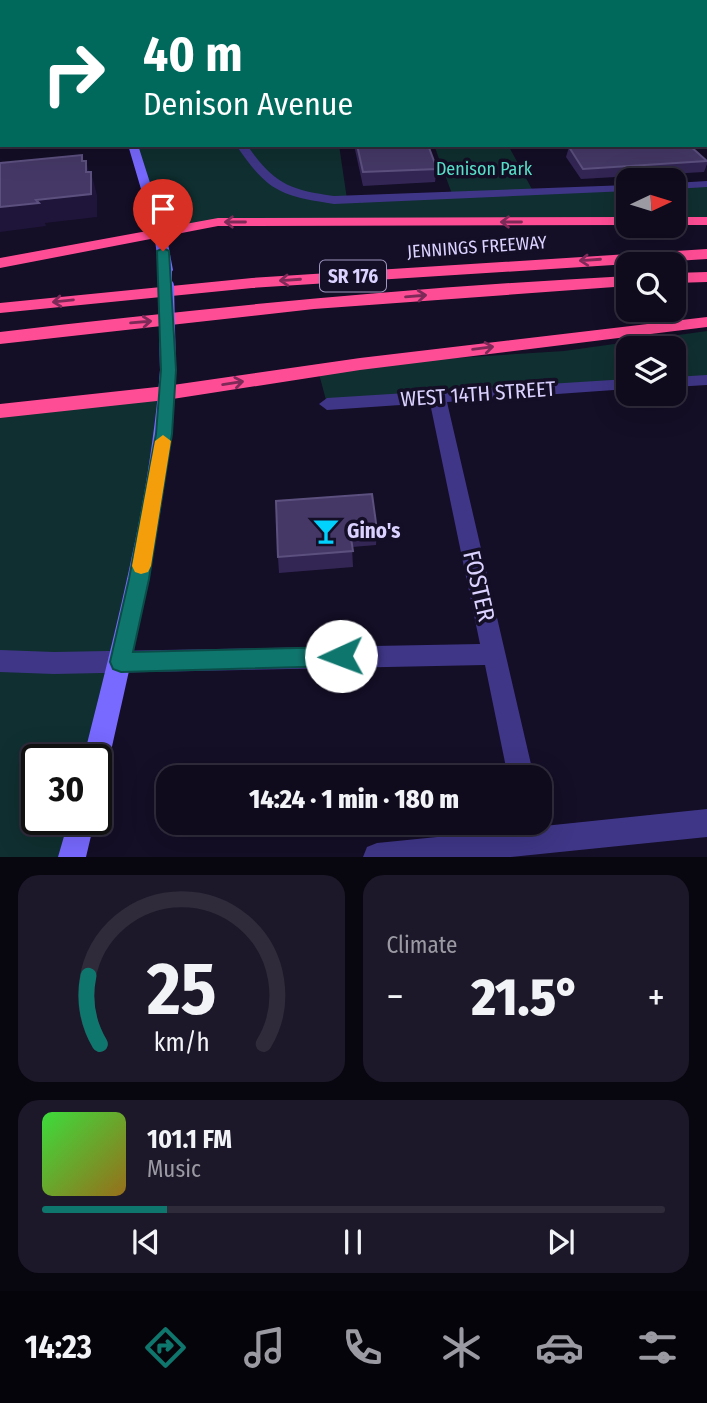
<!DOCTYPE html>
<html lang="en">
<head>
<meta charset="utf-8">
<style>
  body { margin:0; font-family:"Fira Sans Condensed",sans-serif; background:#1d1829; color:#f1f3f6; height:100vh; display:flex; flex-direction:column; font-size:26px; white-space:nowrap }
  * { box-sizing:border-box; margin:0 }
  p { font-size:23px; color:#9b9aa3 }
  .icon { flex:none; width:38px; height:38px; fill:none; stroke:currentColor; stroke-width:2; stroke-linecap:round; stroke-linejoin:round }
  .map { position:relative; height:857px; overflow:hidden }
  .drawer { display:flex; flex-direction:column; gap:18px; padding:18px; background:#08060f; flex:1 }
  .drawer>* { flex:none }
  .top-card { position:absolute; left:0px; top:0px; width:707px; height:147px; box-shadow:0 7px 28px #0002,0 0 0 2px #2f2b3b; background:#00695c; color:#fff; overflow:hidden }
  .needle { width:46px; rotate:86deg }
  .controls { position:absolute; left:616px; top:168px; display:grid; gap:14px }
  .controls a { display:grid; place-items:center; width:70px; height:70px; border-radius:14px; background:#0f0a1c; box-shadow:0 7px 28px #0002,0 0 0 2px #2f2b3b; font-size:35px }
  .speed { position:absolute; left:21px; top:744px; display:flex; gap:14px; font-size:35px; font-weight:700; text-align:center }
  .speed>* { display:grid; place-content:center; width:91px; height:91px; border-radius:50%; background:#0f0a1c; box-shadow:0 7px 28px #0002,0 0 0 2px #2f2b3b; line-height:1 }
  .speed .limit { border:4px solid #111; border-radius:10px; background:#fff; color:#111 }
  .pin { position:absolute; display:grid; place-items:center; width:60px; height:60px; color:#fff; margin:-72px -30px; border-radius:50% 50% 50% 0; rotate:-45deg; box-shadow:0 0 7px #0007 }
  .pin .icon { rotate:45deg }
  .me { position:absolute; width:77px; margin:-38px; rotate:268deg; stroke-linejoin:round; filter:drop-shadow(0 0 5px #0008) }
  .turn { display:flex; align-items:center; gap:24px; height:147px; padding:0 28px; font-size:32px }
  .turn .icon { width:91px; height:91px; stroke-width:2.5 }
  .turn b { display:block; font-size:49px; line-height:60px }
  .big { font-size:52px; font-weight:800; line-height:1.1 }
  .drawer .tile { flex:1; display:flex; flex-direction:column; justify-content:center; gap:10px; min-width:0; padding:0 24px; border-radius:21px; background:#1d1829 }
  .drawer .dial { align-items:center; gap:0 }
  .dial svg { height:182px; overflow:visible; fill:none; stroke:#2f2b3b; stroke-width:7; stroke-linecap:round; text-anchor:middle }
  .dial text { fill:#f1f3f6; stroke:none }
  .song { display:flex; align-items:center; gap:21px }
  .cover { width:84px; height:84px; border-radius:10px; background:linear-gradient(135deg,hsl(120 70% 55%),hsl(40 70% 35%)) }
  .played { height:7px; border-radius:4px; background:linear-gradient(90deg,#0f766e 20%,#2f2b3b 20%) }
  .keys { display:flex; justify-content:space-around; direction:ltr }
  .heat { display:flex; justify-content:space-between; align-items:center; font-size:38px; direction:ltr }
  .drawer .tiles { flex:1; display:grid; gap:18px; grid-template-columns:1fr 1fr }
  .tile:last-child { grid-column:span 2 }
  .trip { position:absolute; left:156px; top:765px; width:396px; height:70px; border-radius:21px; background:#0f0a1c; box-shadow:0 7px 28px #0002,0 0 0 2px #2f2b3b; font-weight:800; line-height:70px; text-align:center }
  .tabs { display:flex; height:112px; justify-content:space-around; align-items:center; background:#06040b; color:#9b9aa3 }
  .tabs .icon { width:49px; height:49px }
  .tabs .selected { color:#0f766e }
  .tabs b { font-size:32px; color:#f1f3f6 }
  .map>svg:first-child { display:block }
</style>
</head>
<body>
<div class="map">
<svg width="707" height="857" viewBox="0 0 707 857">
  <rect width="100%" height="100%" fill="#140e26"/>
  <path fill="#102f30" d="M261,0H524L526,2H262Z
    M133,145H339L347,199L452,194L434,145H508L533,191L628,188V221L218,222L160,233Z
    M707,184V221H674V186Z
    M707,331V380L674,382V348H628V384L327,404L318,370L360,364L564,351Z
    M166,393L96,760H37V819H82L78,857H0V411Z"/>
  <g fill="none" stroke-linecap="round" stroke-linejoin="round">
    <path fill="#3f3687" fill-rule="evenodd" d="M0,120H2V126H0Z
      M236,145H247C273,183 289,190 334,196L628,185V191L334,204C280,196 267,191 236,145Z
      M707,181V187L674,189V183Z
      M707,375V385L674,387V377Z
      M628,379V389L447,402L534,777H508L485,665L54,674L0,672V650L54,652L480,644L430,403L327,410L319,404L327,398Z
      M707,809V837L511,857H363L367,847L377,843L518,829L517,822H539V812L544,826Z"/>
    <path fill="#7869ff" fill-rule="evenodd" d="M97,0H105V2H97Z
      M128,145H138L166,233L173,270L171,273H161L159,270L154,233Z
      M168,365L176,370C169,502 138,631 109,760L105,769L96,773V760H83C115,631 150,503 160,370Z
      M69,819H95L86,857H58Z"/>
    <path fill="#ff4d95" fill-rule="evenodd" d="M628,217V225L218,226L0,268V258L218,218Z
      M674,217H707V225H674Z
      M707,249V259L252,288L0,313V303L252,278Z
      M707,272V282L674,283V273Z
      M628,276V286L314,309L0,344V332C209,307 418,287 628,276Z
      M707,317V327L360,370L166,400L0,418V404L166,386L360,358Z"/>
    <path stroke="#7869ff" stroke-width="12" d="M166,270V288"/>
    <path stroke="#7869ff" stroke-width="16" d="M166,286L168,370"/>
  </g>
  <path fill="#332655" d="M533,0H641L640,2H535Z
    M0,8H2V117H0Z
    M354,145H428L437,169L435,182L363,186Z
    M569,147L707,161V164L704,172L581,179L566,157Z
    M276,501L377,530L376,545L352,547L353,567L279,573L278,557Z"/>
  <path fill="#1f153a" d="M82,155L86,170V161L91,179V172L97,195V217L45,223L46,226L0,232V207L36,200L82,161Z"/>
  <path fill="#453867" stroke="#5c507f" stroke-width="2" d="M135,0H237L238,2H135Z
    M0,8H2V46L0,45Z
    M2,48V109H0V52Z
    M357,145H428L437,169L363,172Z
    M582,145H689L707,161L583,169L569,147Z
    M82,155V161H86V172H91V194L36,200L39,203L0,207V163Z
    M372,494L377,530L350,532L353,551L278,557L276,501Z"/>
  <defs><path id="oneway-shaft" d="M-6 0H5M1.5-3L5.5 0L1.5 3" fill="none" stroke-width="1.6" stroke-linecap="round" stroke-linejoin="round" transform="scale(1.75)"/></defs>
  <g stroke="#7e2a58">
    <use href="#oneway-shaft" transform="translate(235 222) rotate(180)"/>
    <use href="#oneway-shaft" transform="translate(511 222) rotate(180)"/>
    <use href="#oneway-shaft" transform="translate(590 260) rotate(176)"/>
    <use href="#oneway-shaft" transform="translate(290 280) rotate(176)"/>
    <use href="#oneway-shaft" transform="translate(416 296) rotate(-5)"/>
    <use href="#oneway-shaft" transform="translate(63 301) rotate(174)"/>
    <use href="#oneway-shaft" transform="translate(141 322) rotate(-5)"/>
    <use href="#oneway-shaft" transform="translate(483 348) rotate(-7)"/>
    <use href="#oneway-shaft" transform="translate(233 383) rotate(-9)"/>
  </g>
  <path fill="#0f766e" stroke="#0a4d48" stroke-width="2" d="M163,248L169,251L176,370L172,434L149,579L133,652L341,647L348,650L352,656L348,663L341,666L121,672L113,669L110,662L129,579L156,434L161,370L157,251Z"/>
  <path fill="#f59e0b" d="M163,435L171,441L151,566L148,572L141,574L135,572L132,566L155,441Z"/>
  <defs>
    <symbol id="bar-bare" viewBox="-9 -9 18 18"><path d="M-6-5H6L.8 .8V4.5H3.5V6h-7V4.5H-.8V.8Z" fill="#00d1fd" stroke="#140e26" stroke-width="2.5" paint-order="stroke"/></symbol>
  </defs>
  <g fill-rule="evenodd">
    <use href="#bar-bare" x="307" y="512" width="38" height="38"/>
  </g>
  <g text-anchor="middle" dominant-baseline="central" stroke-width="7" stroke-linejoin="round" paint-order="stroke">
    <g font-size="18" fill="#58e5cc" stroke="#140e26">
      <text x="484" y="169">Denison Park</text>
    </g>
    <g font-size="18" fill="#dbd2ff" stroke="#140e26">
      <text transform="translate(477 247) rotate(-4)">JENNINGS FREEWAY</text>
    </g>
    <rect fill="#140e26" stroke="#9f97be" stroke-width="2" x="320" y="260.5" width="66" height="31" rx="5"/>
    <g font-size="19" font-weight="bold" fill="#dbd2ff">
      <text x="353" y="276">SR 176</text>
    </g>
    <g font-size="21" fill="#dbd2ff" stroke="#140e26">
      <text transform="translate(478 394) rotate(-4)">WEST 14TH STREET</text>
    </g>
    <g font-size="21" font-weight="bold" fill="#dbd2ff" stroke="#140e26" text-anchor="start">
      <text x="347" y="531">Gino's</text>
    </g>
    <g font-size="24" fill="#dbd2ff" stroke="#140e26">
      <text transform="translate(479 586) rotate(77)">FOSTER</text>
    </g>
  </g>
</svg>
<div class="controls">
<a><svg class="needle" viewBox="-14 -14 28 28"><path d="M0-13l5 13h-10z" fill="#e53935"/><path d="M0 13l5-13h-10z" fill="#9b9aa3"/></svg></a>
<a><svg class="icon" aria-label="search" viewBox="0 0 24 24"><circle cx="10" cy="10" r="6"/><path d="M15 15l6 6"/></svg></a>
<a><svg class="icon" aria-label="layers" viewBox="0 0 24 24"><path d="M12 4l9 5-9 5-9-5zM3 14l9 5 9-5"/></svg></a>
</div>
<div class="speed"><div class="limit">30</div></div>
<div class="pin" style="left:163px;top:251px;background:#d93025"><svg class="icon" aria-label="arrive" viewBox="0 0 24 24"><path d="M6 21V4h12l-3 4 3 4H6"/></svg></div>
<svg class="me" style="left:341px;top:656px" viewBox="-20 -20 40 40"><circle r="19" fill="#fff"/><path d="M0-13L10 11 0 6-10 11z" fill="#0f766e"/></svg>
<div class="trip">14:24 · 1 min · 180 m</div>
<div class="top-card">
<div class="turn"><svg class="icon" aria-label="right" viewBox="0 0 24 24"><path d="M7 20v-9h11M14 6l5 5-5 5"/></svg><div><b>40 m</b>Denison Avenue</div></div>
</div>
</div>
<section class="drawer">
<div class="tiles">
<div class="tile dial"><svg viewBox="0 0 100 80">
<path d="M14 69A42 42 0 1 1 86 69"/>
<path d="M14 69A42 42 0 0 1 9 39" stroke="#0f766e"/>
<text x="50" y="56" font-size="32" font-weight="700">25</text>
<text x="50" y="72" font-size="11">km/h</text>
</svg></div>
<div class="tile"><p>Climate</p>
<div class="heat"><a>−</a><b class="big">21.5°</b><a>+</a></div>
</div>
<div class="tile">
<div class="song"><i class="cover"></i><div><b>101.1 FM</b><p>Music</p></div></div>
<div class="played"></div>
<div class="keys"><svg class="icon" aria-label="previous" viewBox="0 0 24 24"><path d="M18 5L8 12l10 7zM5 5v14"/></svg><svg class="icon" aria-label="pause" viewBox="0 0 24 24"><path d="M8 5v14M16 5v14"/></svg><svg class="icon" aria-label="next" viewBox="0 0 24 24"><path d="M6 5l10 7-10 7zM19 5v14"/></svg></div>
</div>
</div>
</section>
<nav class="tabs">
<b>14:23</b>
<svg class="icon selected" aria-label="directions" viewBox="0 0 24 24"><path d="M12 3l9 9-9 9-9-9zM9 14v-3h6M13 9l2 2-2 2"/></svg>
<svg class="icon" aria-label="music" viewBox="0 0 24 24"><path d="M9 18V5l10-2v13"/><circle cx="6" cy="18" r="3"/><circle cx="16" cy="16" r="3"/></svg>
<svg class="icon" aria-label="phone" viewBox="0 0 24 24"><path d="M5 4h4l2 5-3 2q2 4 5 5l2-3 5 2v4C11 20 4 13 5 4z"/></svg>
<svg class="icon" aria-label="climate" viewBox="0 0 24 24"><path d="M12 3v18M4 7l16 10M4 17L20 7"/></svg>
<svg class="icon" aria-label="car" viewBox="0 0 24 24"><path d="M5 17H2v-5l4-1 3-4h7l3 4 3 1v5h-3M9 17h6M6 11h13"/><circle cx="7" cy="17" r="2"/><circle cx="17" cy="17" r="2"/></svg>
<svg class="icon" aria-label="filters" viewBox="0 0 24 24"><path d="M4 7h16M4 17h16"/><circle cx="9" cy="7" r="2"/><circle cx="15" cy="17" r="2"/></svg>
</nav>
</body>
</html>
